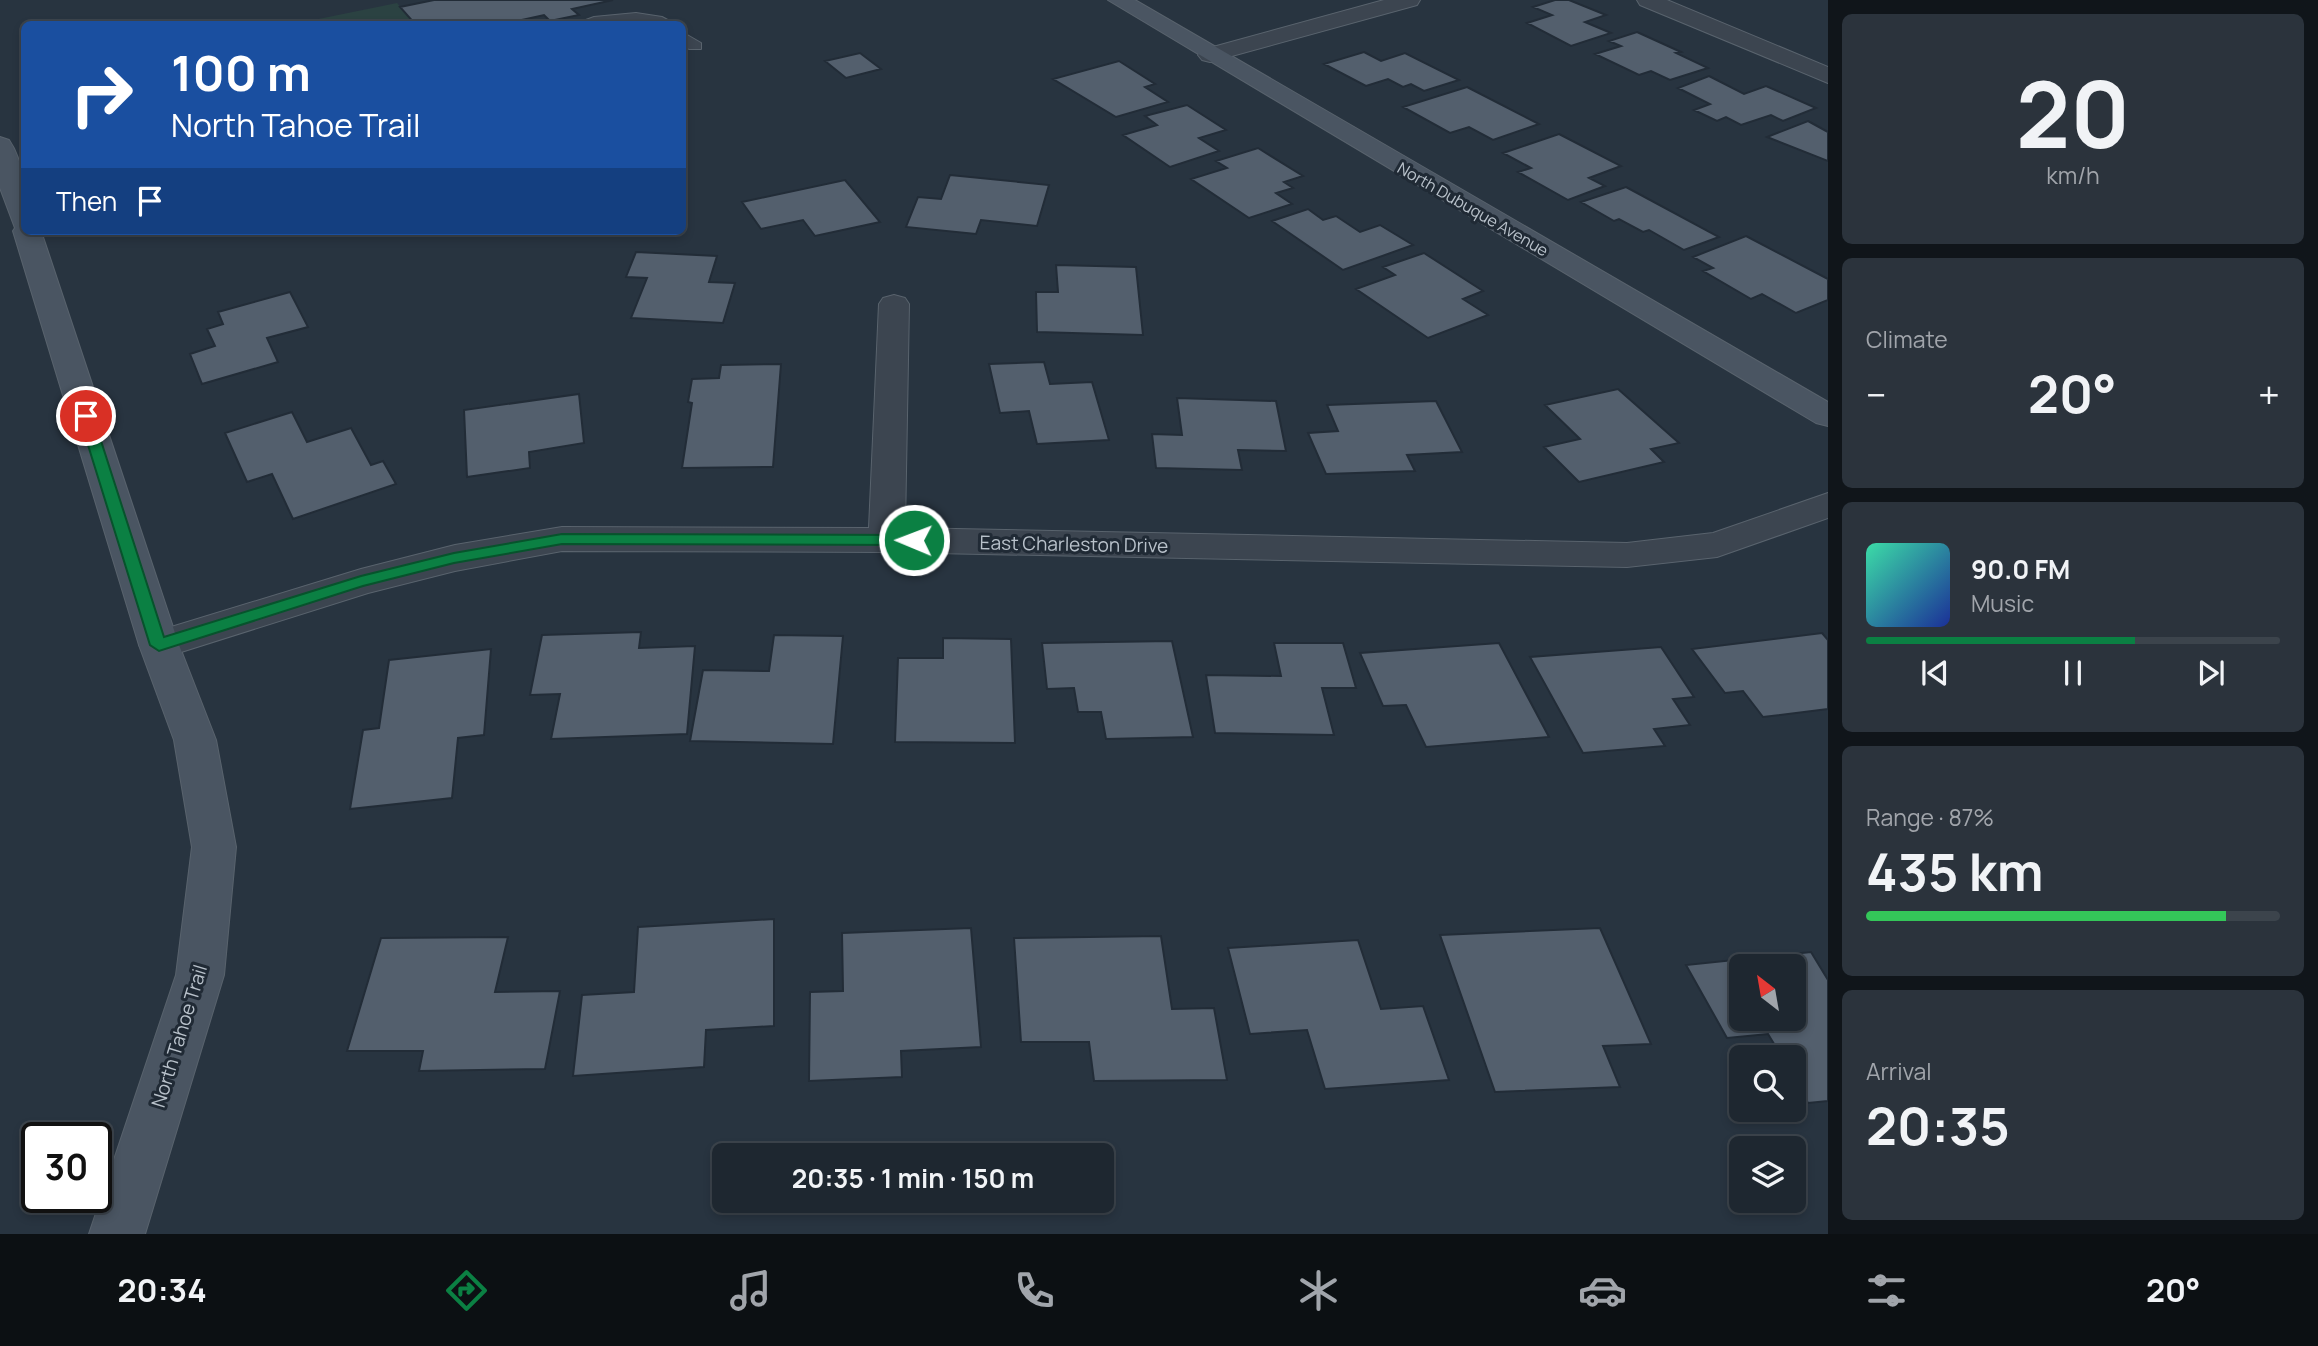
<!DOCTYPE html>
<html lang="en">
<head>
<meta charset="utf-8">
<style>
  body { margin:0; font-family:Manrope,sans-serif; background:#2b333c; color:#f1f3f6; height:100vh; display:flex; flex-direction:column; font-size:26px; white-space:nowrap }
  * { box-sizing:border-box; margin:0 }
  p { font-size:23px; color:#a1a5ab }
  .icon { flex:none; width:38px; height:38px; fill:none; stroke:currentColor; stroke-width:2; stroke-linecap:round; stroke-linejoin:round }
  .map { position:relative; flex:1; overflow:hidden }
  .details { display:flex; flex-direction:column; gap:14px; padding:14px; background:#10151a; width:490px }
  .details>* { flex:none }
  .top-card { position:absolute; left:21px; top:21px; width:665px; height:214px; border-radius:10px; box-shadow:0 4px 10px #0003,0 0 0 2px #3c444c; background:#1a4fa0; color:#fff; overflow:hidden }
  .needle { width:46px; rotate:329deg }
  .tools { position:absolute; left:1729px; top:954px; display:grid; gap:14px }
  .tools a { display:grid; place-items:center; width:77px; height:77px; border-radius:10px; background:#1e2730; box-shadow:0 4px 10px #0003,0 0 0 2px #3c444c; font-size:35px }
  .speed { position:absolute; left:21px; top:1122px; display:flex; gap:14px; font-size:35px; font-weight:700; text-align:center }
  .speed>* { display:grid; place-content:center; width:91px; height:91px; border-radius:50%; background:#1e2730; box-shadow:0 4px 10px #0003,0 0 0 2px #3c444c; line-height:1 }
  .speed .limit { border:4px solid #111; border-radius:10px; background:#fff; color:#111 }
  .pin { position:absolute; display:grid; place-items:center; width:60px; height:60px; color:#fff; margin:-30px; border:4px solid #fff; border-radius:50%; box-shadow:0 2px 7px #0007 }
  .me { position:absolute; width:77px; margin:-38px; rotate:271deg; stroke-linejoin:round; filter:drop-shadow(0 0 5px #0008) }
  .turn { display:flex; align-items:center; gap:24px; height:147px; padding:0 35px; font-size:32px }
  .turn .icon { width:91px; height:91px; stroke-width:2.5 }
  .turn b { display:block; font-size:49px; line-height:60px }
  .then { display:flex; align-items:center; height:66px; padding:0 35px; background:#0003; gap:14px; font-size:26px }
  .big { font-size:52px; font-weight:700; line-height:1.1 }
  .details .widget { flex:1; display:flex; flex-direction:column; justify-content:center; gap:10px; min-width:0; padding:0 24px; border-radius:10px; background:#2b333c }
  .details .dial { align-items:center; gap:0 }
  .dial b { font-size:91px; line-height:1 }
  .song { display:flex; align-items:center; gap:21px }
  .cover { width:84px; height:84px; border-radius:10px; background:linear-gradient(135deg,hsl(160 70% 55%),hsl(230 70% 35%)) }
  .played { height:7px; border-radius:4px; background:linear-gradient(90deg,#0b8043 65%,#3c444c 65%) }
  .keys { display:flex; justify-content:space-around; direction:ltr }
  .heat { display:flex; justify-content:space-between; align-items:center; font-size:38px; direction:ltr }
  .charge { height:10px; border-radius:5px; background:linear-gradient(90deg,#34c759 87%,#3c444c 0) }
  .trip { position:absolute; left:712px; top:1143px; width:402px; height:70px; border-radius:10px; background:#1e2730; box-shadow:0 4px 10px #0003,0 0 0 2px #3c444c; font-weight:700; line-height:70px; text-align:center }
  .tab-bar { display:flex; height:112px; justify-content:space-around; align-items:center; background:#0c1013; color:#a1a5ab }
  .tab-bar .icon { width:49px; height:49px }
  .tab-bar .selected { color:#0b8043 }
  .tab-bar b { font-size:32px; color:#f1f3f6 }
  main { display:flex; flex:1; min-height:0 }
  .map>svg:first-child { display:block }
</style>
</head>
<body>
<main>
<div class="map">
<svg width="1828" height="1234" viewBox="0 0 1828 1234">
  <rect width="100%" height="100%" fill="#283440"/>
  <path fill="#2b4242" d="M397,3L415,24H294Z"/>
  <path fill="#535f6d" stroke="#222c37" stroke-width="2" fill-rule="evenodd" d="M434,0H613L572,9L579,15L550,21L544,15L504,24H415L400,7Z
    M1555,0H1569L1606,15L1585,22L1611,33L1571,46L1527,23L1552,15L1533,7Z
    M1637,32L1681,52L1676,53L1708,68L1670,80L1651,71L1639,75L1595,54L1621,46L1609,41Z
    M1364,52L1381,61L1405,53L1459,80L1424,91L1411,84L1403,87L1388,79L1366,86L1324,64Z
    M860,53L881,69L846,78L825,61Z
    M1119,61L1155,84L1145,87L1168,102L1116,117L1053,79Z
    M1709,76L1744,94L1766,86L1816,108L1783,121L1771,115L1741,125L1726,117L1717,121L1694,110L1710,104L1678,88Z
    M1467,87L1539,124L1493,140L1469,127L1450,133L1403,107Z
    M1187,105L1226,130L1199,138L1219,151L1170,167L1123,135L1157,125L1145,116Z
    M1808,121L1828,132V161L1767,137Z
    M1559,134L1621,166L1589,178L1605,186L1568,200L1518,172L1531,168L1503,153Z
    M1258,148L1303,176L1284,182L1293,188L1276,193L1292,204L1249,218L1191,179L1227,168L1216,161Z
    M950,175L1049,185L1037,226L981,220L976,234L906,227L918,197L941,199Z
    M845,180L880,222L815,236L803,220L761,229L742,202Z
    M1626,187L1719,237L1684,250L1649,230L1643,232L1619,219L1614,221L1581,202Z
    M1308,209L1323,220L1336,216L1360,232L1380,225L1413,245L1343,270L1272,221Z
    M1746,236L1828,279V300L1796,313L1762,294L1751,299L1703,271L1713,268L1693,257Z
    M636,252L717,256L709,282L735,283L723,323L631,318L647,278L626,277Z
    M1424,253L1483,291L1463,299L1488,315L1428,338L1356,289L1395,275L1383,267Z
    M1056,265L1136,267L1143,335L1037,332L1036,292H1058Z
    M290,292L308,327L267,338L278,362L202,384L190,354L215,346L207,329L223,324L218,312Z
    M1044,362L1050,384L1092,382L1109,440L1037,444L1029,411L1000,413L989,364Z
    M781,364L773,467L682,468L692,403L688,402L692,379L719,378L721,365Z
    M1618,389L1679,443L1651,449L1664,462L1579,482L1544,447L1580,439L1545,405Z
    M579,394L584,443L529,452L530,468L467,477L464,410Z
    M1177,398L1276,401L1286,451L1238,450L1242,470L1156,468L1152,434L1182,435Z
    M1436,401L1462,452L1407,455L1415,471L1326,474L1308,433L1338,431L1327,405Z
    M292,412L307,442L351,428L371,465L383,461L396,484L293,519L272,474L247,482L225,433Z
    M641,632L639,648L695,646L687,734L551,739L560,694L530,695L542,635Z
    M1822,633L1828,640V709L1763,717L1743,691L1725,693L1692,649Z
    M774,635L843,636L833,744L690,741L703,670L769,671Z
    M943,638L1011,639L1015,743L895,742L898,658H943Z
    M1172,641L1193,737L1106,739L1101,712H1078L1074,688L1047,689L1042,643Z
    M1274,643H1343L1356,688H1322L1334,735L1215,733L1206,675L1281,676Z
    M1499,643L1549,737L1426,747L1406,705L1383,706L1360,653Z
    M1661,647L1694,697L1673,699L1690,725L1654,729L1665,746L1583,753L1530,657Z
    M491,649L484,735L458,738L452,798L350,809L363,730L379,728L389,660Z
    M774,919V1026L706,1030L704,1067L573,1076L582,995L634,992L638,927Z
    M971,928L981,1047L901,1051L902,1077L809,1081L810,992L843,991L842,933Z
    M1600,928L1651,1044L1603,1046L1620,1087L1495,1092L1440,935Z
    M1161,936L1172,1009L1214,1008L1227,1080L1094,1081L1089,1042H1021L1014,938Z
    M508,937L495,992L560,991L545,1069L419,1071L423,1051H347L381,938Z
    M1358,940L1381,1009L1423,1006L1449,1080L1325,1089L1307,1030L1250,1034L1228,948Z
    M1811,952L1828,980V1101L1808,1103L1794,1078V1057H1782L1768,1034L1727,1038L1686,965ZM1741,966H1794V1018H1741Z"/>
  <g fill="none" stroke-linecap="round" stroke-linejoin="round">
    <defs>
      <path id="lane" d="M636,13L662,17L675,24H575L594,17Z
        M682,32L701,43V49H689L682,45Z"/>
      <path id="street" d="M1384,0H1420L1417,5L1210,62L1202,60L1198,55L1202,50Z
        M1637,0H1667L1828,67V83L1640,5Z
        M894,295L905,298L909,304L905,528L1627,543L1713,533L1828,493V518L1717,557L1627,567L887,552L562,551L455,571L368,593L159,659L145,655L139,645L145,635L361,569L455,545L562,527L869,528L879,304L883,298Z"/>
      <path id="secondary" d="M1108,0H1135L1828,402V426L1816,423Z
        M0,137L9,140C27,166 24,200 24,231H41L179,645L216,740L236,847L224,975L145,1234H89L176,975L192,847L174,740L139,645L13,231L15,228L0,188Z"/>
    </defs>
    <use href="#lane" stroke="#59636d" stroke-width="2"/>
    <use href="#street" stroke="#59636d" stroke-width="2"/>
    <use href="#secondary" stroke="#59636d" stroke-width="2"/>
    <use href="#lane" fill="#3c4550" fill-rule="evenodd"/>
    <use href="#street" fill="#3c4550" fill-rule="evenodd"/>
    <use href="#secondary" fill="#4a5562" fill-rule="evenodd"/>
  </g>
  <path fill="#0b8043" stroke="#07532c" stroke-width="2" d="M86,412L93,416L164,637L361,576L454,553L562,534L914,535L922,540L914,545L562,544L454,563L363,586L159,651L150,645L79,416Z"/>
  <g text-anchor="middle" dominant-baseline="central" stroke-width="6" stroke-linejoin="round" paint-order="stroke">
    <g font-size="16" fill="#b8c1ca" stroke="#202a35">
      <text transform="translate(1473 209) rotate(30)">North Dubuque Avenue</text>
    </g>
    <g font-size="19" fill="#b8c1ca" stroke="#202a35">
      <text transform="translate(1074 544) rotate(1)">East Charleston Drive</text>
      <text transform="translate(179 1036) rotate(-73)">North Tahoe Trail</text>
    </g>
  </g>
</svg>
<div class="tools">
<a><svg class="needle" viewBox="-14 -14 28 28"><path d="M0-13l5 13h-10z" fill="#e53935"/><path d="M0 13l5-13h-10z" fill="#a1a5ab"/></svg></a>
<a><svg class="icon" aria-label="search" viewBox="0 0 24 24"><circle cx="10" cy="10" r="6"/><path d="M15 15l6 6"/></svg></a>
<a><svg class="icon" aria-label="layers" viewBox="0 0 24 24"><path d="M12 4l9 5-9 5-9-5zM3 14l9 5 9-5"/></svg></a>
</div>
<div class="speed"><div class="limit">30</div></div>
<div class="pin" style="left:86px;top:416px;background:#d93025"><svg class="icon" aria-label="arrive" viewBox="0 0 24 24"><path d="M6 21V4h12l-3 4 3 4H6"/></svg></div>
<svg class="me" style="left:914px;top:540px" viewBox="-20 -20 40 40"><circle r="17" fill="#0b8043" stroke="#fff" stroke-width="3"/><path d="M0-11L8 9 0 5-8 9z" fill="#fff"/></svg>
<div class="trip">20:35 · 1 min · 150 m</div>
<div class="top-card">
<div class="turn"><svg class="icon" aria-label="right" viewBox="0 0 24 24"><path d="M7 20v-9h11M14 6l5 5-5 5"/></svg><div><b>100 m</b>North Tahoe Trail</div></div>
<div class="then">Then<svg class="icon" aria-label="arrive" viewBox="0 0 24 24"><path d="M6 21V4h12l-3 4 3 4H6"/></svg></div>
</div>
</div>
<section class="details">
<div class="widget dial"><b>20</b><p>km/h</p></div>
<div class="widget"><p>Climate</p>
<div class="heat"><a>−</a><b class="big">20°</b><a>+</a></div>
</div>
<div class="widget">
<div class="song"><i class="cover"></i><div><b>90.0 FM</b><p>Music</p></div></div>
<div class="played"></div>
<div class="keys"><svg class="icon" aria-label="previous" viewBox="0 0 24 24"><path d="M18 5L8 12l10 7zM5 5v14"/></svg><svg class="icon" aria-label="pause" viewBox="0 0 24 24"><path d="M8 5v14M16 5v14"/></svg><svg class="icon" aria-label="next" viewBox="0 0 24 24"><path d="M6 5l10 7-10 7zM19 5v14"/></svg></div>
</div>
<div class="widget"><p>Range · 87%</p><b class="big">435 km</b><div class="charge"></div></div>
<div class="widget"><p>Arrival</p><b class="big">20:35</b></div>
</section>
</main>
<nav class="tab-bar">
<b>20:34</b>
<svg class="icon selected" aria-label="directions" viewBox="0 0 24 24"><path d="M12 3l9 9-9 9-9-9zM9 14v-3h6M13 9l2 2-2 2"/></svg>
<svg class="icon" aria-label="music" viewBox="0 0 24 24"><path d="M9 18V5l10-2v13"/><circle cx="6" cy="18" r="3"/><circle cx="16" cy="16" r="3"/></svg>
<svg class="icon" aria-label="phone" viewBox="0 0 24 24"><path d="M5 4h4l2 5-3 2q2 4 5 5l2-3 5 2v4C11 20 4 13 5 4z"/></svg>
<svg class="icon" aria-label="climate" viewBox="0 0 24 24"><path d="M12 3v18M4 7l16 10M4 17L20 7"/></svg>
<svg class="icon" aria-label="car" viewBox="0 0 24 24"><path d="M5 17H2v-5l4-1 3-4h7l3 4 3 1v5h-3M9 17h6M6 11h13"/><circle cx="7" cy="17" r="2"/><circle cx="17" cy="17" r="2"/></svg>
<svg class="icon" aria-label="filters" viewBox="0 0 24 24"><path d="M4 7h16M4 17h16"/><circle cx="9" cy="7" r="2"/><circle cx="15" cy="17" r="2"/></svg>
<b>20°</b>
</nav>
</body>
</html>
